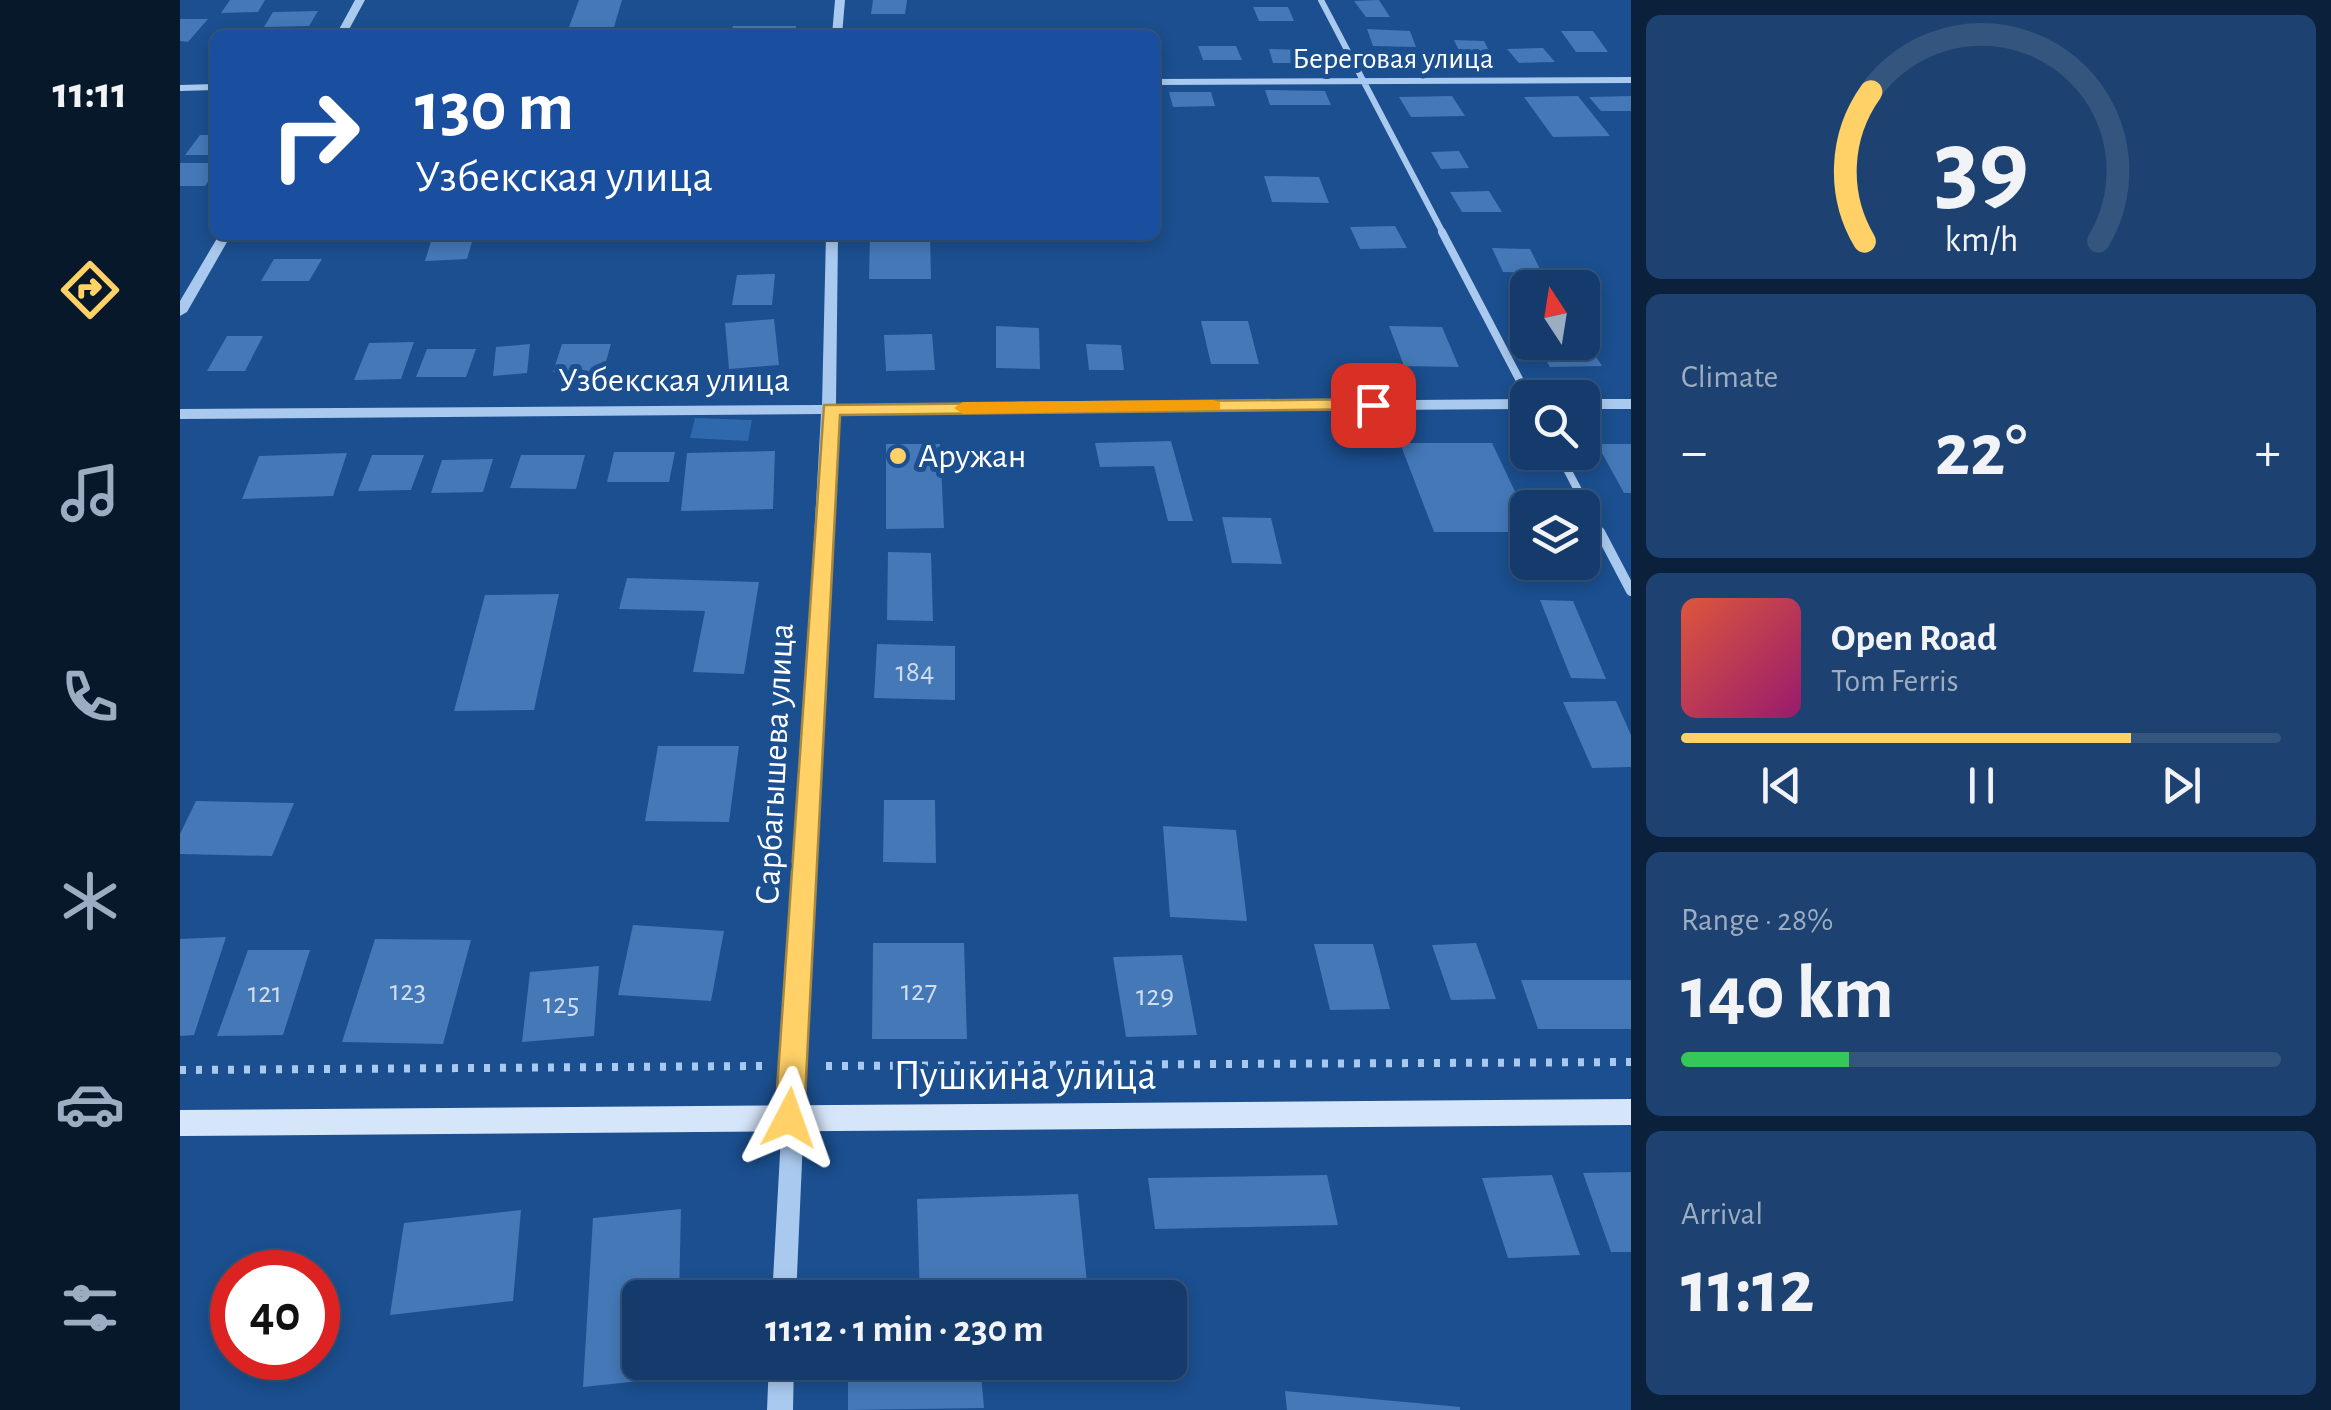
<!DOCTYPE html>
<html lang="en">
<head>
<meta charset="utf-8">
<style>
  body { margin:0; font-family:"Alegreya Sans",sans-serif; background:#1d4271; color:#f1f3f6; height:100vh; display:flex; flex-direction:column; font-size:38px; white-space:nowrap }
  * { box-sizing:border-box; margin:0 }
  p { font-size:32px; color:#9dadc1 }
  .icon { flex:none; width:55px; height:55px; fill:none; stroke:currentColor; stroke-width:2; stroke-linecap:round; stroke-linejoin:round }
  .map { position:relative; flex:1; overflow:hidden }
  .side { display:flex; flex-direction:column; gap:15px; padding:15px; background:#0b203b; width:700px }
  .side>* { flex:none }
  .hud { position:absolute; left:30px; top:30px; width:950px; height:210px; border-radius:15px; box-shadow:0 5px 15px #0003,0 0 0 2px #33557e; background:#1a4fa0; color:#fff; overflow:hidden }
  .needle { width:65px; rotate:348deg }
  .tools { position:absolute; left:1330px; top:270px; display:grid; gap:20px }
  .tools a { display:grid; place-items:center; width:90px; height:90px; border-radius:15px; background:#143b6b; box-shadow:0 5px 15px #0003,0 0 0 2px #33557e; font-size:50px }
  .speed { position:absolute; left:30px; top:1250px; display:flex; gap:20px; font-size:50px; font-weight:700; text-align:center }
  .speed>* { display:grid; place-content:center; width:130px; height:130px; border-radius:50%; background:#143b6b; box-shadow:0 5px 15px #0003,0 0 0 2px #33557e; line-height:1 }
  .speed .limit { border:15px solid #d22; background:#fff; color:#111 }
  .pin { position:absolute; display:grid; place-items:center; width:85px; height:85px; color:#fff; margin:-42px; border-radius:20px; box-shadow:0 5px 15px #0006 }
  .me { position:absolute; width:110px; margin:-55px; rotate:4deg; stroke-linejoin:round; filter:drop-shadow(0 0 8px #0008) }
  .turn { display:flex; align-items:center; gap:35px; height:210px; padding:0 40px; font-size:45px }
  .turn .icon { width:130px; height:130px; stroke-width:2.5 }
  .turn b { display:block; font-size:70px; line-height:85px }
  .big { font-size:75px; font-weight:700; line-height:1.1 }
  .side .tile { flex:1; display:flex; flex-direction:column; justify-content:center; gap:15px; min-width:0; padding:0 35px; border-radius:15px; background:#1d4271 }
  .side .dial { align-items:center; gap:0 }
  .dial svg { height:260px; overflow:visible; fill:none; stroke:#33557e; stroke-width:7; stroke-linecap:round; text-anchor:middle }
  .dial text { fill:#f1f3f6; stroke:none }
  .song { display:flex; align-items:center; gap:30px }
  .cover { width:120px; height:120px; border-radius:15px; background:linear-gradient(135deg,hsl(10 70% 55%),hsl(320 70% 35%)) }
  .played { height:10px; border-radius:5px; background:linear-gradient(90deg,#ffd166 75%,#33557e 75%) }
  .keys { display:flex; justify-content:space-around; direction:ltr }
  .heat { display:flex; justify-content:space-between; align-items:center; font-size:55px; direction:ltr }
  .charge { height:15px; border-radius:8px; background:linear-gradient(90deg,#34c759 28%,#33557e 0) }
  .trip { position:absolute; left:442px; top:1280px; width:565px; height:100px; border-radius:15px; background:#143b6b; box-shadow:0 5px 15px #0003,0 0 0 2px #33557e; font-weight:700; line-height:100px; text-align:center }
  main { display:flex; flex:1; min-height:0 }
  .menu { display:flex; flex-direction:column; width:180px; justify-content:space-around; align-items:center; background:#08182b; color:#9dadc1 }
  .menu .icon { width:70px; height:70px }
  .menu .on { color:#ffd166 }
  .menu b { font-size:45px; color:#f1f3f6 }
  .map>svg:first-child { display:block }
</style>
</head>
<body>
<main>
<nav class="menu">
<b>11:11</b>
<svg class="icon on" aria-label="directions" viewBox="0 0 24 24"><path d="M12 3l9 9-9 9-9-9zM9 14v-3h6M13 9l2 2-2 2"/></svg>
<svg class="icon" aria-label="music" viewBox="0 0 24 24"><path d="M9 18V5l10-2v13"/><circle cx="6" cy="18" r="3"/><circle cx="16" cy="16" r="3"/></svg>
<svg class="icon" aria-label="phone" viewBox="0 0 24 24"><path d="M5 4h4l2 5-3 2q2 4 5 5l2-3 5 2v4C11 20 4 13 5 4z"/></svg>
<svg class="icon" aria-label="climate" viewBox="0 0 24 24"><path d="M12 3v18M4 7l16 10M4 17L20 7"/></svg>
<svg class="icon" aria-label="car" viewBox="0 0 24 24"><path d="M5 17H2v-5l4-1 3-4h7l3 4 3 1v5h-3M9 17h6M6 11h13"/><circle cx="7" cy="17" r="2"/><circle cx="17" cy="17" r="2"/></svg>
<svg class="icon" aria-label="filters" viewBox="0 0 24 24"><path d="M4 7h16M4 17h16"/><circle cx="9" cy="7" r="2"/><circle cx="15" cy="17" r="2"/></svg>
</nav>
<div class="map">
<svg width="1451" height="1410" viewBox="0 0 1451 1410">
  <rect width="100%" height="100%" fill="#1b4f8f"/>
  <path fill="#2e69ad" d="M515,418L572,420L568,441L510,438Z"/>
  <path fill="#4478b7" d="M50,0H85L78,12L41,13Z
    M399,0H442L434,27H389Z
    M693,0H727L725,14H691Z
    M1199,0L1210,17H1186L1174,1Z
    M1073,7H1108L1114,21H1079Z
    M138,11L129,26L84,27L93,12Z
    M0,19H28L8,42L0,41Z
    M553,26H616L615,35H551Z
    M1187,29L1230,31L1236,47L1193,46Z
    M1381,31H1413L1428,52H1396Z
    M1274,40L1304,41L1316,64L1285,63Z
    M1018,46H1056L1062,60H1023Z
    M1363,48L1375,62L1339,63L1327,49Z
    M1089,49L1126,50L1131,63H1093Z
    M1085,90L1145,91L1151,105H1090Z
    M989,92H1031L1035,106L993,107Z
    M1272,96L1285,116L1231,117L1219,97Z
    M1398,96L1430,136L1373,137L1344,97Z
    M1451,96V111H1421L1409,97Z
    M20,135H35V155H5Z
    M1279,151L1289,168L1261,169L1251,152Z
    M0,163H35V171L25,186H0Z
    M1084,176L1139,177L1149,203L1092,202Z
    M1309,191L1322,212H1282L1270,192Z
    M1215,226L1227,248L1180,249L1170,227Z
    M253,235H294L287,259L245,261Z
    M537,235H602L601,241H536Z
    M690,235H750L751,279H689Z
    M1312,248L1350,249L1362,273L1323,272Z
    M94,259H142L129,281H81Z
    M595,274L592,305H552L557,275Z
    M594,319L599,365L549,369L545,323Z
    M1021,321H1068L1079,364H1031Z
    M816,326L859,328L860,369L816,368Z
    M1209,326L1262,327L1279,367L1224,366Z
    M752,334L755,370L706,371L704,335Z
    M47,336H83L65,371H27Z
    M1406,341L1422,366L1370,367L1355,342Z
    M234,342L221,379L174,380L189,343Z
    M350,344L347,373L313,376L316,347Z
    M382,344H431L423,372H373Z
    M906,344L941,345L944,370H909Z
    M247,349H296L286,377H236Z
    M991,441L1013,521H988L974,466L920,467L915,443Z
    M1220,443H1312L1348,519V532H1254Z
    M706,444H760L764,528L706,529Z
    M1417,444H1451V493H1444Z
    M595,451L593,509L501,511L507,453Z
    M434,452H495L489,482H427Z
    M167,453L153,496L62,499L79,456Z
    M192,455H244L231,490L178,491Z
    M341,455H405L396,489L330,488Z
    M313,459L303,492L251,493L262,460Z
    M1042,517L1091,518L1102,564L1052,563Z
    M708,552L751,553L753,621L707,620Z
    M447,578L579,582L564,674L513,672L525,611L439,609Z
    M379,594L354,710L274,711L305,595Z
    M1360,600L1393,601L1426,679L1391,678Z
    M697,644L775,646V700L694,698Z
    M1436,701L1451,735V767L1412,768L1383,702Z
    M478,746H559L549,822L465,821Z
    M704,800H755L756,863L703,862Z
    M16,801L114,803L92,856L0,854V834Z
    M983,826L1056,830L1067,921L990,917Z
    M453,925L544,931L531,1001L438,995Z
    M46,937L14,1035L0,1036V939Z
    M195,939L291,940L263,1044L162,1042Z
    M693,943H784L787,1039H692Z
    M1296,943L1316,999L1271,1000L1252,945Z
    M1134,944H1193L1210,1009L1150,1010Z
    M68,950H130L103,1035L37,1036Z
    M1002,955L1017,1035L946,1037L933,957Z
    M419,966L414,1036L342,1042L350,972Z
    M1341,980H1451V1029H1358Z
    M1451,1172V1252H1431L1403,1173Z
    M1147,1175L1158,1225L975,1229L968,1178Z
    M1372,1175L1400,1255L1328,1258L1302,1178Z
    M898,1194L908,1293L740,1298L737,1199Z
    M501,1209L499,1298H460V1362H498L497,1377L403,1387L413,1218Z
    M341,1210L333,1301L210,1315L224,1223Z
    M800,1364L804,1408L668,1410V1373Z
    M1105,1391L1280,1407V1410H1107Z"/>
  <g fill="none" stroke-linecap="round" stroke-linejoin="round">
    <path stroke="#a9c9ee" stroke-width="8" stroke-dasharray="6 10" stroke-linecap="butt" d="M646,1066L1451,1062
      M0,1070L584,1066"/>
    <path stroke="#a9c9ee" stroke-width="6" d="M1141,0L1264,235
      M975,82L1451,80
      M0,88L35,87"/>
    <path stroke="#a9c9ee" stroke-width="8" d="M1262,232L1349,398
      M1378,452L1421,534"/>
    <path stroke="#a9c9ee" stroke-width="10" d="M1420,532L1451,591"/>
    <path fill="#a9c9ee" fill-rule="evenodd" d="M175,0H185L166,35H156Z
      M655,0H665L662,35H652Z
      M39,235H51L7,312L0,316V301Z
      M646,235H658L656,405L1348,399V409L655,414L616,1298H592L641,414L0,419V409L642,405Z
      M1402,399H1451V409H1402Z
      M589,1362H614L613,1410H587Z"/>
    <path fill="#d6e6fa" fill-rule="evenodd" d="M1451,1099V1125L0,1136V1110Z"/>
  </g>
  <path fill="#ffd166" stroke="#a68842" stroke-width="2.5" d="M1193,399L1202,405L1199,409L660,415L624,1118L619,1128L609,1133L599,1128L595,1118L644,405Z"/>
  <path fill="#f59e0b" d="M1033,400L1040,402V410L783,414L774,408L783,402Z"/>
  <circle fill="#ffd166" stroke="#1b4f8f" stroke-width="4" cx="718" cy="456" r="10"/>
  <g text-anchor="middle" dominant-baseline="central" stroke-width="10" stroke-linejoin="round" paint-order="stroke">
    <g font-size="30" fill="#fff" stroke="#1b4f8f">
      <text x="1213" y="59">Береговая улица</text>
    </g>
    <g font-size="30" fill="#d0dded">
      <text x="735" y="672">184</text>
      <text x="228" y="991">123</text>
      <text x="739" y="991">127</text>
      <text x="85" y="993">121</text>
      <text x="975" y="996">129</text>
      <text x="381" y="1004">125</text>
    </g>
    <g font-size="35" fill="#fff" stroke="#1b4f8f">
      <text x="494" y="380">Узбекская улица</text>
      <text transform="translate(595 764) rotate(-87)">Сарбагышева улица</text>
    </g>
    <g font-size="35" fill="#fff" stroke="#1b4f8f" text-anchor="start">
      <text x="738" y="456">Аружан</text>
    </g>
    <g font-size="42" fill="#fff" stroke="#1b4f8f">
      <text x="845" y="1076">Пушкина улица</text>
    </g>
  </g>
</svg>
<div class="tools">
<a><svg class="needle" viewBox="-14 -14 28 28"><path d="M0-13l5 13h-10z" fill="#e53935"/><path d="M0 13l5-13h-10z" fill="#9dadc1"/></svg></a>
<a><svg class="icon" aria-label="search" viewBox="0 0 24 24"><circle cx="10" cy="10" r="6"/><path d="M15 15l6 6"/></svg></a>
<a><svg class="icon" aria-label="layers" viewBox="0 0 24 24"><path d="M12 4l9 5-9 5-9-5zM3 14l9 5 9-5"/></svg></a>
</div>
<div class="speed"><div class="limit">40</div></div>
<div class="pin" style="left:1193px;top:405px;background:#d93025"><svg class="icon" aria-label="arrive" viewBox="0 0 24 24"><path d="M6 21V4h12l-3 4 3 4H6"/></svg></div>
<svg class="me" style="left:609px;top:1118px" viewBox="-20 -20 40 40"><path d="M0-17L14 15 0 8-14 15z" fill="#ffd166" stroke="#fff" stroke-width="4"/></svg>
<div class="trip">11:12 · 1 min · 230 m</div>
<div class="hud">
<div class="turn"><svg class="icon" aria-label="right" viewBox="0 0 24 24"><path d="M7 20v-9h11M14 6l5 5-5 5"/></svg><div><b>130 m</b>Узбекская улица</div></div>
</div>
</div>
<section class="side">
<div class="tile dial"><svg viewBox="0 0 100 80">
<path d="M14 69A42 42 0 1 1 86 69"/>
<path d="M14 69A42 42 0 0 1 16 23" stroke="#ffd166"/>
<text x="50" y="56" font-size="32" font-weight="700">39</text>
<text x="50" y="72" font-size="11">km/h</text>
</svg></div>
<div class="tile"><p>Climate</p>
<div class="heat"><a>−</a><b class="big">22°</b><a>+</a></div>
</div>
<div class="tile">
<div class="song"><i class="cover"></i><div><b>Open Road</b><p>Tom Ferris</p></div></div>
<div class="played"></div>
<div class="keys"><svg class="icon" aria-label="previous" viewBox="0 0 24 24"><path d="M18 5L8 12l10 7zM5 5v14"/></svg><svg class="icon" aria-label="pause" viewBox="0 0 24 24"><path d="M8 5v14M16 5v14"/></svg><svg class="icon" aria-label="next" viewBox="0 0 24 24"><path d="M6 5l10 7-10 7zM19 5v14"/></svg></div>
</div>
<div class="tile"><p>Range · 28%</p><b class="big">140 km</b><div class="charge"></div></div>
<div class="tile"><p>Arrival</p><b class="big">11:12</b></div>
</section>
</main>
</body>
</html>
